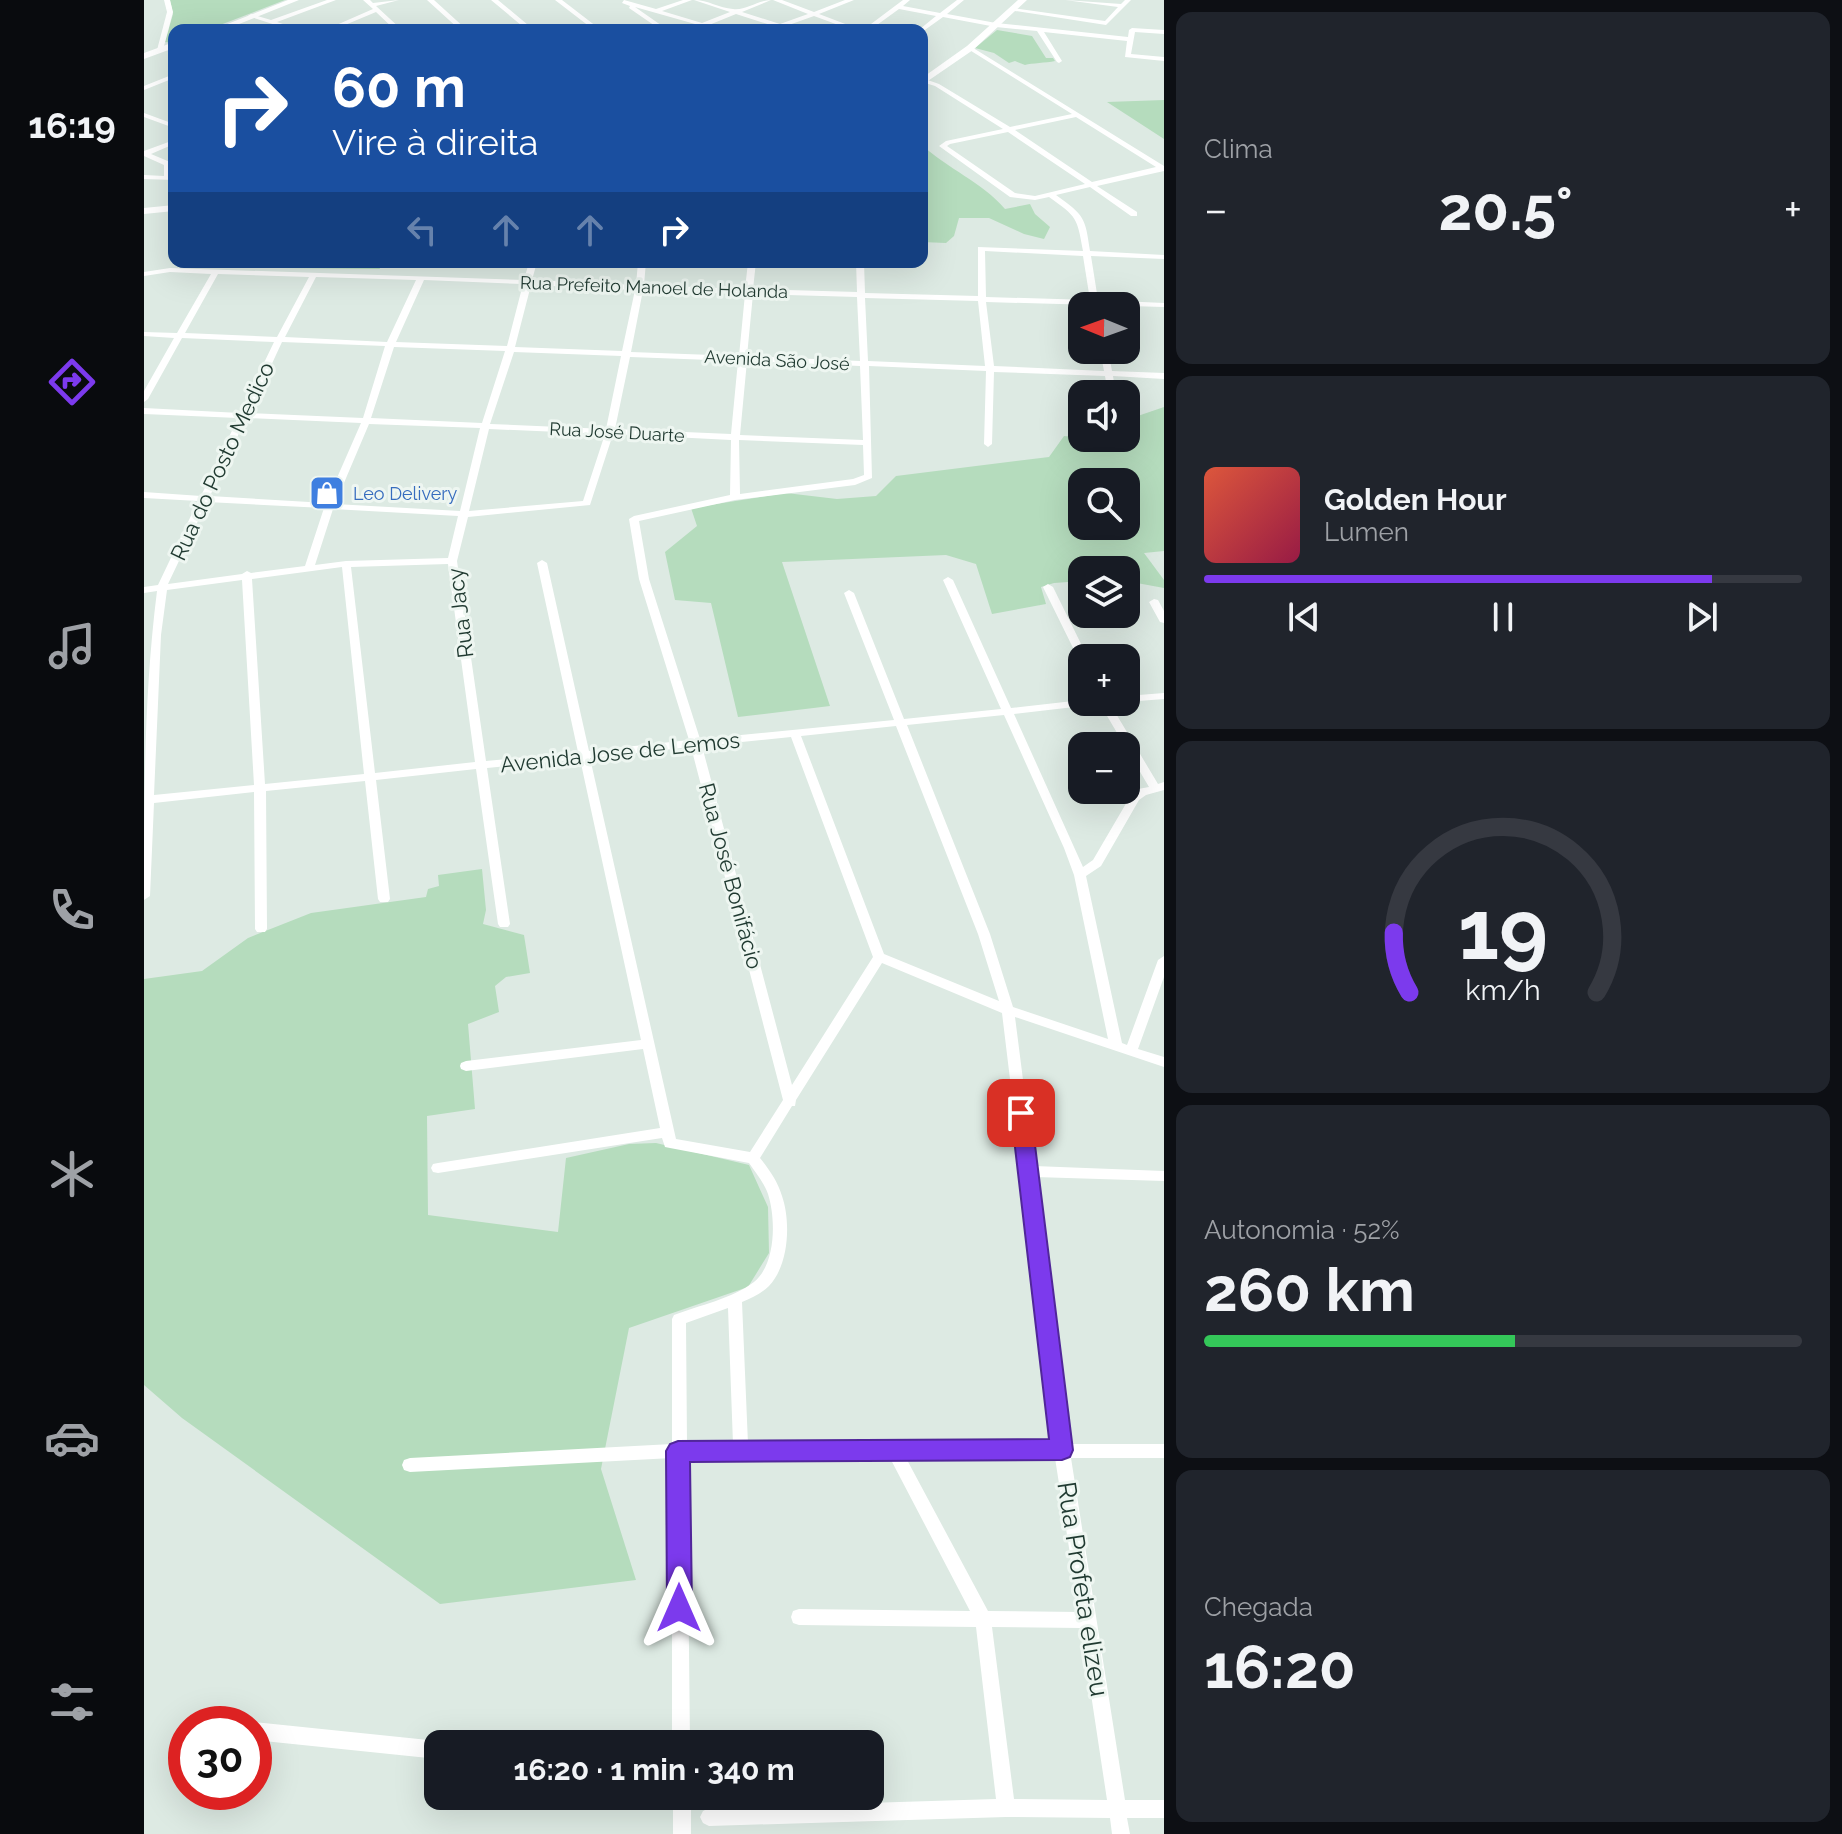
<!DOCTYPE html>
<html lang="pt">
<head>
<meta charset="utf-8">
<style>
  body { margin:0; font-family:Raleway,sans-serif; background:#20242c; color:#f1f3f6; height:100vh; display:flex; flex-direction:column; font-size:30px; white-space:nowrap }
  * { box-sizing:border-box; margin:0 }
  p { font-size:26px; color:#9ea1a6 }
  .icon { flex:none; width:44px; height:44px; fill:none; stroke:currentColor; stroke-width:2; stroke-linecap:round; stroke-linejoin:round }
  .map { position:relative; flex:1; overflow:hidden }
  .drawer { display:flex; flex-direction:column; gap:12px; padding:12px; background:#0d0f14; width:678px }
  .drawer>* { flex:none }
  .banner { position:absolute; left:24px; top:24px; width:760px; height:244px; border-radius:16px; box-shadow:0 8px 32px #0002; background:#1a4fa0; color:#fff; overflow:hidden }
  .needle { width:52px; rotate:271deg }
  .controls { position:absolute; left:924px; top:292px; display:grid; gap:16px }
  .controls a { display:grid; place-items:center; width:72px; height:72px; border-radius:16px; background:#171b24; box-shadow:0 8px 32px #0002; font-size:40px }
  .speed { position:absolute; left:24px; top:1706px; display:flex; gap:16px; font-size:40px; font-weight:700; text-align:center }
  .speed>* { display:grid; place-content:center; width:104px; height:104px; border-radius:50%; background:#171b24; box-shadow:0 8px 32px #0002; line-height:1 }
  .speed .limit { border:12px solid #d22; background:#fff; color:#111 }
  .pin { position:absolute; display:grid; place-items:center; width:68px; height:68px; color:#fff; margin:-34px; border-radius:16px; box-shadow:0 4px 12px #0006 }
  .me { position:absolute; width:88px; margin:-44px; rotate:0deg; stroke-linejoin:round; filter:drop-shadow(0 0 6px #0008) }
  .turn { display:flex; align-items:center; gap:28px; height:168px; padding:0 32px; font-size:36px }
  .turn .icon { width:104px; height:104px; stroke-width:2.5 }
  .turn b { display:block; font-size:56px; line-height:68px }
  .lanes { display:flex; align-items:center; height:76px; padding:0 32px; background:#0003; justify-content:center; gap:40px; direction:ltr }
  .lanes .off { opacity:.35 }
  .big { font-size:60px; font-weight:700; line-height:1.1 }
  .drawer .widget { flex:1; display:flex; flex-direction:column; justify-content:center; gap:12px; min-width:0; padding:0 28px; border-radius:16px; background:#20242c }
  .drawer .dial { align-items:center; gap:0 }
  .dial svg { height:208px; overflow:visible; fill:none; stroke:#363941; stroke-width:7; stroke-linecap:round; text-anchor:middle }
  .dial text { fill:#f1f3f6; stroke:none }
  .song { display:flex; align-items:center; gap:24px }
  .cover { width:96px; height:96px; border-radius:12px; background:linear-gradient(135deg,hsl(10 70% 55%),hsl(340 70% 35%)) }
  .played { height:8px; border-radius:4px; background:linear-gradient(90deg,#7c3aed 85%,#363941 85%) }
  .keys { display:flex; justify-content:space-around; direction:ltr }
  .heat { display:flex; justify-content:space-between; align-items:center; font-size:44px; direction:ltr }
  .charge { height:12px; border-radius:6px; background:linear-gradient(90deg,#34c759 52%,#363941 0) }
  .trip { position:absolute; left:280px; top:1730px; width:460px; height:80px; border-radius:16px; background:#171b24; box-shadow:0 8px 32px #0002; font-weight:700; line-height:80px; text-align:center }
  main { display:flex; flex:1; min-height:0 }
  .menu { display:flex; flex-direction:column; width:144px; justify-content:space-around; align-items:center; background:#090b0e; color:#9ea1a6 }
  .menu .icon { width:56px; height:56px }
  .menu .selected { color:#7c3aed }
  .menu b { font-size:36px; color:#f1f3f6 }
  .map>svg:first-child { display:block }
</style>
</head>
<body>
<main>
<nav class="menu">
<b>16:19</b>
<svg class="icon selected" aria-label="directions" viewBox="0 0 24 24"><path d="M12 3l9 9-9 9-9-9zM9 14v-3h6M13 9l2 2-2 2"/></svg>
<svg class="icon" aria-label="music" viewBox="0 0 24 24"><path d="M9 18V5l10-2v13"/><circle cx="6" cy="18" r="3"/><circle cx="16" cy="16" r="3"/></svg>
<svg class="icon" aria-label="phone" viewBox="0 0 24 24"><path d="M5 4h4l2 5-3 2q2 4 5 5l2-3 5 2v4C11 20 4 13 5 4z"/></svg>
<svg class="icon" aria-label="climate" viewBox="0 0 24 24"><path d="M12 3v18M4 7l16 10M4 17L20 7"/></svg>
<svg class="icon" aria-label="car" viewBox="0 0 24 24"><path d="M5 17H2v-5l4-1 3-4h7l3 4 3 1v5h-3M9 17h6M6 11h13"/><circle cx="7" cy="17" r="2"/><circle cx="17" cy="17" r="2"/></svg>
<svg class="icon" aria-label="filters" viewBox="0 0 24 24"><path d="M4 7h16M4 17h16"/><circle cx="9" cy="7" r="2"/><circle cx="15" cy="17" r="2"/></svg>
</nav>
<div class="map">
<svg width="1020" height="1834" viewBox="0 0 1020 1834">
  <rect width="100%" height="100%" fill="#ddeae3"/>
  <path fill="#b5dcbd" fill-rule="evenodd" d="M26,0H141L63,30H30V43L21,42L29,14Z
    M853,30L888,36L902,58H909L911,61C902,63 888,63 881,65L871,61L865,63L850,53L831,48Z
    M1020,100V139L963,102Z
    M778,145C804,169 838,182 861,209L886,204L891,214L906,227L900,239L880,234L845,218H815L810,236L802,243L778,242Z
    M49,262H234L236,269L41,267Z
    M1020,407V551L1000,553L1020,580V588L982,581V570H938V581L910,583L897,587L902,604L848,614L832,564L802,555L638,562L686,706L594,717L567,603L531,600L521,552L553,526L547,508L642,493L693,499L732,496L752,476L905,457L920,436L969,441L970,438H982V420ZM938,482H982V526H938Z
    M338,869L342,910L339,924L380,935L386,973L362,977L351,986L355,1012L324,1024L331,1109L283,1116L284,1215L414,1232L422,1158L485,1144L512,1143L605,1165L624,1207L625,1253L604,1287L485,1328L457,1469L492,1580L296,1604L38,1418L0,1385V979L58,971L104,938L167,913L282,897L284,889L295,886L294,875Z"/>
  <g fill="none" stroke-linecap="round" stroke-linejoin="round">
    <path fill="#fff" fill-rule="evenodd" d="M20,0H26L29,12L19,50L16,52L13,50L23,12Z
      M183,0H192L133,22L157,30H147L104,16L107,14L127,20Z
      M219,0H226L229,3L255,0L232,6L258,30H251L232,12L189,30H181L229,9Z
      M283,0H290L323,30H316Z
      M347,0H354L390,30H383Z
      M411,0H418L457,30H450Z
      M480,0L512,9L539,0H548L518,11L558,23L586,12L550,0C564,0 575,8 589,9C601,11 614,0 627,0L598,12L636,24L664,14L629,0H638L670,12L701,0H710L675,14L717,30H708L670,16L642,26L651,30H642L592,14L565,25L580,30H570L558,26L529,30L551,24L491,7L524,30H517L485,8L486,6L478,3Z
      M759,0H766L759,6L796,13L813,0H820L803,14L852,23L984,37L985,30L988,28L1020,30V34L991,32L987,54L1020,57V61L981,57L983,41L900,32L918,61L915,63L913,62L893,31L852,27L799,17L778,32V30H775L776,29L792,16L755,9L726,30H719Z
      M921,0L977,4L981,0H987L962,25L865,10L868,8L961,21L974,7Z
      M826,46L1020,166V171L953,186L993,212V216H987L946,187L912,195C941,216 941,217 946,251L1020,255V259L947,256L954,300L1020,303V307L842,302L850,366L960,371L956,350H964L968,371L1020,373V379L969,376L972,394H964L961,376L850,372L848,444L844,447L840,444L842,371L725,366L728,478L711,485L591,500L495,521L505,579L556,739L750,720L700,593L705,590L710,593L760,719L857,709L799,580L804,577L809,580L867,708L938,700V702H965L1014,784L1020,782V790L1002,795L995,800L957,866L942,876L978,1043L983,1045L1014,960L1020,956V977L994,1049L1020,1057V1067L871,1017L890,1166L1020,1171V1181L891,1177L925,1444H1020V1458H927L981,1800H1020V1818H983L986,1834H968L966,1818L862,1817L565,1826L559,1823L556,1817L559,1811L565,1808L852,1799L832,1627L655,1625L649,1623L647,1617L649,1611L655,1609L826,1611L746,1458H543L546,1744H528V1458L266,1472L260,1470L258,1465L260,1460L266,1458L528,1444V1319L530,1315C556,1305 587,1299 610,1282C632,1264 632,1219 624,1194C620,1183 612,1173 605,1163L526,1148L521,1147L518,1138L294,1173L289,1172L287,1168L289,1164L294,1163L516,1128L499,1049L322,1071L317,1069L316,1066L317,1063L322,1061L497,1040L436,759L343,768L366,924L364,927H356L354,924L332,769L232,780L246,899L244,902H236L234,899L221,781L122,791L123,929L121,932H113L111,929L110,792L10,803L6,896L0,900C0,797 0,694 13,591L0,593V587L14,585L54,501L0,498V492L57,496L94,418L0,414V408L96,413L130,342L38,338L4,399L0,402V391L30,338L0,336V332L33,333L67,274L26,272L0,276V272L26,268L380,280L385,262H393L388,280L492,285L494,262H502L500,285L601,289L604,262H612L609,289L713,292L712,262H720L721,293L834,296V247L939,251C933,217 933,217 905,197L891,200L866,197L795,146L802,141L859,129L791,86L778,82V78L795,84L866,127L928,114L824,49L823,48ZM932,117L1012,167L948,182L871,130ZM864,132L941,184L891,196L871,193L803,146L806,144ZM841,251L939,256L946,300L842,297ZM74,274L165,277L133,337L41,333ZM172,277L272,280L243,342L141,337ZM280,280L379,284L363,346L252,342ZM387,285L491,290L478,351L371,347ZM499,290L601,294L595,356L487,352ZM609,294L713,297L716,361L603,356ZM721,298L834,301L841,366L724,361ZM138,342L241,346L219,418L105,413ZM250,347L361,351L338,423L227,418ZM370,352L477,356L462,429L346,424ZM486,357L594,361L587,434L471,429ZM603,361L716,366L719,440L596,435ZM102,418L217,423L182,503L66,496ZM225,424L336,428L316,511L191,504ZM345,429L461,434L439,501L325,511ZM469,434L587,440L586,495L490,516L485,519L495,579L545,740L445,751L403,563L398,560L393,563L434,752L342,761L313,561L324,517L446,505ZM595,440L719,445L720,475L709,479L596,494ZM63,502L180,508L161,566L107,573L103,571L98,574L24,584ZM189,509L314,516L304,558L202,561L171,565ZM304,564L331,762L231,773L207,567ZM198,567L220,774L121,784L108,579ZM98,580L110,785L10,795L17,635L23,590ZM956,704L1005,787L994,789L987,795L949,860L939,867L870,714ZM860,715L920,848L930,875L964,1039L869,1007L846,934L763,725ZM752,726L834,934L855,1001L740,954L657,736ZM647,737L729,957L648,1085L558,746ZM547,747L639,1100L606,1152L532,1139L446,758ZM738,963L858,1013L910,1444H604L598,1302C608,1298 618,1293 625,1286C645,1265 647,1222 638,1196C634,1182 625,1169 616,1158L648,1106H651L652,1100ZM584,1308L589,1444H543L542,1323ZM762,1458H911L935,1612L844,1611ZM848,1627L937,1628L963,1800L870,1799Z
      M30,74V78L0,90V86Z
      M0,113L30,124V128L0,117Z
      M30,140V144L7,154L26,162L30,180L0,179V175L20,176V165L0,156V151Z
      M904,584L909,587L944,658H938V661L934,658L899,587Z
      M1010,599L1014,600L1020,611V623L1016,622L1005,602Z
      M1020,693V699L982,702H981L982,696Z
      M110,1722L294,1741L300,1744H294V1759L110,1740V1724H106Z
      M529,1796H547V1834H529Z"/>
    <path fill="#fff" fill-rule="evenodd" d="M144,0H155L80,30H68Z
      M874,0H883L829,50L778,85V78L823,46Z
      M30,42V48L0,59V53Z
      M30,205V211L0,214V208Z"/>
  </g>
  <path fill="#7c3aed" stroke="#51269a" stroke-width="2" d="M877,1105L884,1108L887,1113L929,1450L926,1457L918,1460L546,1462L548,1608L544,1617L535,1620L527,1617L523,1608L522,1451L526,1444L534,1441L905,1439L867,1113L869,1108Z"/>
  <defs>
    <symbol id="shop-square" viewBox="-11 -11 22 22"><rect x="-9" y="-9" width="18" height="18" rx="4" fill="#3f7fe0" stroke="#eef6f1"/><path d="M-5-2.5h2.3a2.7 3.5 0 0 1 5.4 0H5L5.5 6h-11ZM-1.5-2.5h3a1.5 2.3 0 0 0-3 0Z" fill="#fff"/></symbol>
  </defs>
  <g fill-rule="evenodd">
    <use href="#shop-square" x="163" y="473" width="40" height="40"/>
  </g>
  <g text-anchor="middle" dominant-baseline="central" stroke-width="6" stroke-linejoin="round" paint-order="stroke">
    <g font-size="18" fill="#1f3930" stroke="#eef6f1">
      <text transform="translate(510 287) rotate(2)">Rua Prefeito Manoel de Holanda</text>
      <text transform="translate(633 360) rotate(3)">Avenida São José</text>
      <text transform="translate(473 432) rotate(3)">Rua José Duarte</text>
    </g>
    <g font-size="18" fill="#366cbe" stroke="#eef6f1" text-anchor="start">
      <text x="209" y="493">Leo Delivery</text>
    </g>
    <g font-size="22" fill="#1f3930" stroke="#eef6f1">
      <text transform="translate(78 461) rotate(-65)">Rua do Posto Medico</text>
      <text transform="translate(316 613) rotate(-97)">Rua Jacy</text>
      <text transform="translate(476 752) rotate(-6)">Avenida Jose de Lemos</text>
      <text transform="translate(587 876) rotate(75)">Rua José Bonifácio</text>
    </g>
    <g font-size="26" fill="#1f3930" stroke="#eef6f1">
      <text transform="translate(939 1589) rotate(81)">Rua Profeta elizeu</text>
    </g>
  </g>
</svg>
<div class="controls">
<a><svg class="needle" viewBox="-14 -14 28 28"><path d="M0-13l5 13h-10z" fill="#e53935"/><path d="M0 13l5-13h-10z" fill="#9ea1a6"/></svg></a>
<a><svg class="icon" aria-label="sound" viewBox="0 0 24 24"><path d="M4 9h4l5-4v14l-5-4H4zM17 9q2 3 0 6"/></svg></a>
<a><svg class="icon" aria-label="search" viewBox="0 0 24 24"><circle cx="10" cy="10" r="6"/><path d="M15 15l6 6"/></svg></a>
<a><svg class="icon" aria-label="layers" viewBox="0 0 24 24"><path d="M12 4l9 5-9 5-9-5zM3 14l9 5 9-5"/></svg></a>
<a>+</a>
<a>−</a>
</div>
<div class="speed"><div class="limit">30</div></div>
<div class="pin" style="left:877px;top:1113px;background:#d93025"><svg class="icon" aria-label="arrive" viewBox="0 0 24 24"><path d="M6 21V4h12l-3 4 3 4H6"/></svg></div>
<svg class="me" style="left:535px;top:1608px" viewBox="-20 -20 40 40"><path d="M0-17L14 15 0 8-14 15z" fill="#7c3aed" stroke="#fff" stroke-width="4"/></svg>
<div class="trip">16:20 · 1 min · 340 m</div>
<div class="banner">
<div class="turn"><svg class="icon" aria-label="right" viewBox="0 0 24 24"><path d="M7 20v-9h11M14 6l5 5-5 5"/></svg><div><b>60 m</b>Vire à direita</div></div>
<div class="lanes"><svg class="icon off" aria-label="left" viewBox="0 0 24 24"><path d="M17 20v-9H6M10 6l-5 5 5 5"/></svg><svg class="icon off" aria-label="ahead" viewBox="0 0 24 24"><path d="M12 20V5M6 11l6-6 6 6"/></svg><svg class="icon off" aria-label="ahead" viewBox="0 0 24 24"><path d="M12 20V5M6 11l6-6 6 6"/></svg><svg class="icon" aria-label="right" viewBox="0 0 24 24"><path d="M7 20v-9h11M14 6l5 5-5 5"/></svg></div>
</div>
</div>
<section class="drawer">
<div class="widget"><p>Clima</p>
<div class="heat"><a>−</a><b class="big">20.5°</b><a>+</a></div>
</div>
<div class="widget">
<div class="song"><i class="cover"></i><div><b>Golden Hour</b><p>Lumen</p></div></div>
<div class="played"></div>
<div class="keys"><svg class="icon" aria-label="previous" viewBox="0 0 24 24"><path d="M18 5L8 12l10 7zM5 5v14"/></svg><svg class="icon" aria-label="pause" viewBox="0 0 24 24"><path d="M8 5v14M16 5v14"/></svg><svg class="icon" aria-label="next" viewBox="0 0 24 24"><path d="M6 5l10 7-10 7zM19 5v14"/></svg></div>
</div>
<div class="widget dial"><svg viewBox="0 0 100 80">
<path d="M14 69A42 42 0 1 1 86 69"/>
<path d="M14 69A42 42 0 0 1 8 46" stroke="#7c3aed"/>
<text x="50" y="56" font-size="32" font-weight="700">19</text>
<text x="50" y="72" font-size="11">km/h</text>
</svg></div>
<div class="widget"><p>Autonomia · 52%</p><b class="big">260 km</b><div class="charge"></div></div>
<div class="widget"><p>Chegada</p><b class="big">16:20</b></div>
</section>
</main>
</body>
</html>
